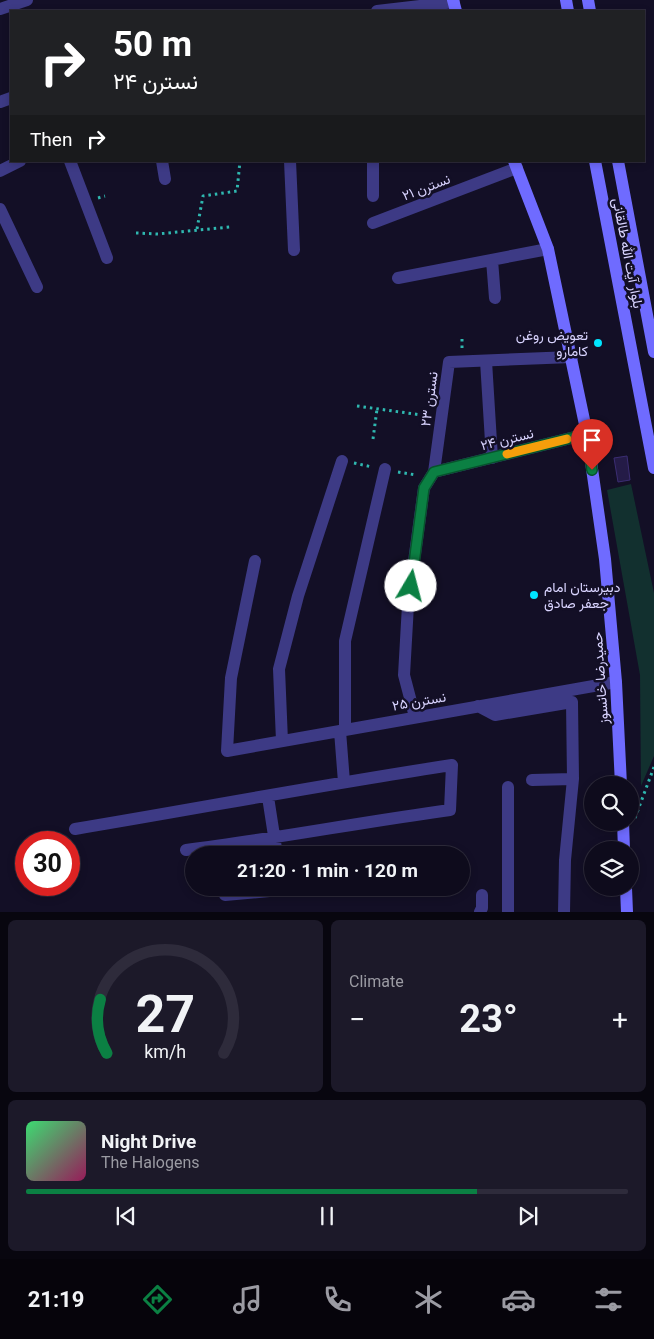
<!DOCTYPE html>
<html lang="en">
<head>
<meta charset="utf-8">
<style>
  body { margin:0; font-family:Roboto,Vazirmatn,sans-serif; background:#1c1929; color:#f1f3f6; height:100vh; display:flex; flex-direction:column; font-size:19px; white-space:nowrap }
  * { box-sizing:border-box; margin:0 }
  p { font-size:16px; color:#9b9ba3 }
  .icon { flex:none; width:28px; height:28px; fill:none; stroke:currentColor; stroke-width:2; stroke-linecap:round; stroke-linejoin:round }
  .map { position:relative; height:912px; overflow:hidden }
  .sheet { display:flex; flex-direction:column; gap:8px; padding:8px; background:#08060f; flex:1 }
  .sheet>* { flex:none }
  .top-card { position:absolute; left:10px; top:10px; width:635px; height:152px; border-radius:0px; box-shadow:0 2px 8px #0003,0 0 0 1px #2e2b3b; background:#202124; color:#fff; overflow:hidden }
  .tools { position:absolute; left:584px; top:776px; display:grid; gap:10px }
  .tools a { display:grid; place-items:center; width:55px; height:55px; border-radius:50%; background:#0e0b1c; box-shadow:0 2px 8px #0003,0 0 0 1px #2e2b3b; font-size:25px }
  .speed { position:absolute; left:15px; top:831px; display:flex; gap:10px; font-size:25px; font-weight:700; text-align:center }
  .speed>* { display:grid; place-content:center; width:65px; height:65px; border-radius:50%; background:#0e0b1c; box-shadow:0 2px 8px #0003,0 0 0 1px #2e2b3b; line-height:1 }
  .speed .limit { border:8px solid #d22; background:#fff; color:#111 }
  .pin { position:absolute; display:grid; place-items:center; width:42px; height:42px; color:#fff; margin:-51px -21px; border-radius:50% 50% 50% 0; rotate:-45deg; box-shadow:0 0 5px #0007 }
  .pin .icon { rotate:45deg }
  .me { position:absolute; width:55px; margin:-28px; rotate:8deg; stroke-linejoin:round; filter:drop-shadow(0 0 4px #0008) }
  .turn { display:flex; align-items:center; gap:18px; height:105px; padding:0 20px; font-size:22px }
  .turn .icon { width:65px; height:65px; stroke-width:2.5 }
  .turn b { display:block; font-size:35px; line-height:42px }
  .then { display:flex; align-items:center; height:48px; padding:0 20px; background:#0003; gap:10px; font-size:19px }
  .big { font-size:38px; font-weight:700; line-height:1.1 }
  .sheet .tile { flex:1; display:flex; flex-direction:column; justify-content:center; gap:8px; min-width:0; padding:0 18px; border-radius:8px; background:#1c1929 }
  .sheet .dial { align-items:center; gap:0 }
  .dial svg { height:130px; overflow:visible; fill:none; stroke:#2e2b3b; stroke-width:7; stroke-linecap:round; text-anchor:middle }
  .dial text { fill:#f1f3f6; stroke:none }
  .song { display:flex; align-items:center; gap:15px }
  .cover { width:60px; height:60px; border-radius:8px; background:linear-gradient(135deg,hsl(140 70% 55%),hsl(330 70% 35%)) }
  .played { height:5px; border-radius:2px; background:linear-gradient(90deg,#0b8043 75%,#2e2b3b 75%) }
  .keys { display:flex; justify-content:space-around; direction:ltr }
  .heat { display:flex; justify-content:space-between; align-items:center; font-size:28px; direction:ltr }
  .sheet .tiles { flex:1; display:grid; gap:8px; grid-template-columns:1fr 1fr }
  .tile:last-child { grid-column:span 2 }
  .trip { position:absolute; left:185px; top:846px; width:285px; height:50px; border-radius:25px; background:#0e0b1c; box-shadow:0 2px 8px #0003,0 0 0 1px #2e2b3b; font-weight:700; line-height:50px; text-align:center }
  .tab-bar { display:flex; height:80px; justify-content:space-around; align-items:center; background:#06040b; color:#9b9ba3 }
  .tab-bar .icon { width:35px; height:35px }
  .tab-bar .current { color:#0b8043 }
  .tab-bar b { font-size:22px; color:#f1f3f6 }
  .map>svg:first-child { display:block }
</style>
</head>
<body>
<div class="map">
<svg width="654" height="912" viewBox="0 0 654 912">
  <rect width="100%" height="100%" fill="#130f26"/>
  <path fill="#12302f" d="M631,484L654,593V756L641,786L640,675L607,490Z"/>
  <path fill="#241b47" stroke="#3b2d73" d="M627,456L630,480L618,482L614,458Z"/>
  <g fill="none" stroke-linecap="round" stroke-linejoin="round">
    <path stroke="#2fb8b0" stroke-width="3" stroke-dasharray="2.5 4" stroke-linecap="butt" d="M98,198L105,196
      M197,229L203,196L237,191L240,161
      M136,233L158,234L230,227
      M462,348V336
      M357,406L429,416
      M373,439L377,409
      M354,463L372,467
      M398,472L416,475
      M635,818L654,767"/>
    <path stroke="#3d3a85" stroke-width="12" d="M0,9L27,0
      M377,11L454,2
      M0,102L11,98
      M70,161L107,258
      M162,161L165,179
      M290,161L294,250
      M373,161V196
      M0,171L20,161
      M0,209L37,287
      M373,223L517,168
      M492,260L495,298
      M398,278L548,249
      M486,361L492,458
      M434,472L449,362L572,357
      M434,472L587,434
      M255,561L231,678L227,751L616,682
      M478,706L495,715L572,702L573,779
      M415,717L404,675L408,605L424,488L434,472
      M345,730V641L385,469
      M340,731L344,782
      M282,741L279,669L298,596L342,461
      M532,780L573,779L565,860L564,912
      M268,797L277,855
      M75,829C201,808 326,784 452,765L450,810C362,822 274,839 186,850
      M225,895L280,890V888
      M480,912L482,908V895
      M508,912V787"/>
    <path stroke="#6f6bff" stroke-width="12" d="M453,0L456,11
      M566,0L568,11
      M588,0L590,11
      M514,161L548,249L587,434L605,559L616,682L621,785
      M595,161L654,468
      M618,161L654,352
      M623,822L624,850
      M626,888L627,912"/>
  </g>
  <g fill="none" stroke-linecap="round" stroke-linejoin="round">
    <defs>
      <path id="route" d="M411,586L424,488L434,472L587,434L592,470"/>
    </defs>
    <use href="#route" stroke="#07532c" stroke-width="12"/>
    <use href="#route" stroke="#0b8043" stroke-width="9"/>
    <path stroke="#f59e0b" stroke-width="9" d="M507,454L567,439"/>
  </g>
  <g fill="#00e5ff" stroke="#130f26" stroke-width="2">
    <circle cx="598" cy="343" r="5"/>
    <circle cx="534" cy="595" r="5"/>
  </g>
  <g text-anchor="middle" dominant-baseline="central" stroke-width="5" stroke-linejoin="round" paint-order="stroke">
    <g font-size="14" fill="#d9d4ff" stroke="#130f26">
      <text transform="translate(426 187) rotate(-21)">نسترن ۲۱</text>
      <text transform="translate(628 253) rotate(79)">بلوار آیت الله طالقانی</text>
      <text transform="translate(429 399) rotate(-82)">نسترن ۲۳</text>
      <text transform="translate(507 439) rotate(-14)">نسترن ۲۴</text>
      <text transform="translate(600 678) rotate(-94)">حمیدرضا خانسوز</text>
      <text transform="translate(419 701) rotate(-10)">نسترن ۲۵</text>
    </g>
    <g font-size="14" fill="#d9d4ff" stroke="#130f26" text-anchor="end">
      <text x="588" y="335">تعویض روغن<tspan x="588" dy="16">کامارو</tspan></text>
      <text x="544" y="587" text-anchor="start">دبیرستان امام<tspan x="544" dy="16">جعفر صادق</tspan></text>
    </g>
  </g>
</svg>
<div class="tools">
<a><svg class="icon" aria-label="search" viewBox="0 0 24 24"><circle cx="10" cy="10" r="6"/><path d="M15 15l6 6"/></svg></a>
<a><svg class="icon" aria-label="layers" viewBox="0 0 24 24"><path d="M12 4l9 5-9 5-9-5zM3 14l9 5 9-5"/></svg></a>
</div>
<div class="speed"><div class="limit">30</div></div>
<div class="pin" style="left:592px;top:470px;background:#d93025"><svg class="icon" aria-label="arrive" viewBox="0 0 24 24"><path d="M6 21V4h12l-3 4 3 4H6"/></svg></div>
<svg class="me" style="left:411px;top:586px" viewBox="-20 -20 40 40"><circle r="19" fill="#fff"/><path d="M0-13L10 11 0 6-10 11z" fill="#0b8043"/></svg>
<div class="trip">21:20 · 1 min · 120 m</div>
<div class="top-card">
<div class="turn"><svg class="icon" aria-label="right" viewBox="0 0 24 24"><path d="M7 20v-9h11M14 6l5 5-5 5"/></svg><div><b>50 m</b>نسترن ۲۴</div></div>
<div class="then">Then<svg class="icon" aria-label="right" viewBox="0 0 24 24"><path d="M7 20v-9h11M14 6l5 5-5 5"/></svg></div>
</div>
</div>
<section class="sheet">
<div class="tiles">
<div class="tile dial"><svg viewBox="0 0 100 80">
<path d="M14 69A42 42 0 1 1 86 69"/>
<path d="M14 69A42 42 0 0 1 10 36" stroke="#0b8043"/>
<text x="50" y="56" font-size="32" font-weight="700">27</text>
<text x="50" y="72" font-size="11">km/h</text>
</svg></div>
<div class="tile"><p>Climate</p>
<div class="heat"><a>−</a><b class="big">23°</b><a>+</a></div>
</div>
<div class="tile">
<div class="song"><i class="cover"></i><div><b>Night Drive</b><p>The Halogens</p></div></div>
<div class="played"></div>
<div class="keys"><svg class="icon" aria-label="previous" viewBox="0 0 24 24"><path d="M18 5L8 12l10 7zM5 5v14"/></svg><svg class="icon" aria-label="pause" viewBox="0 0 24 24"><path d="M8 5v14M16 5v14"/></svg><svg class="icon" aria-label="next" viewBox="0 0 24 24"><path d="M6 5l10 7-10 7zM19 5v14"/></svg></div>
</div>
</div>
</section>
<nav class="tab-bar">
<b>21:19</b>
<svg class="icon current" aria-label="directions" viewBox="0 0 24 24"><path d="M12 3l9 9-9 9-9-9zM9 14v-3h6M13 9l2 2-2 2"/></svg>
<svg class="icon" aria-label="music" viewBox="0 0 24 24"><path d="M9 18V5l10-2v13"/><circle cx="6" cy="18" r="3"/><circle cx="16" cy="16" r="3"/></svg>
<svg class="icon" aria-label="phone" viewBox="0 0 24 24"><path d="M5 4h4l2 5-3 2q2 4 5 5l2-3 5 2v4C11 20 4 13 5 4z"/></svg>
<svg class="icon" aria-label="climate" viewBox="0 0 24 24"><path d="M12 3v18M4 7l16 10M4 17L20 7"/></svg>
<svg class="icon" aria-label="car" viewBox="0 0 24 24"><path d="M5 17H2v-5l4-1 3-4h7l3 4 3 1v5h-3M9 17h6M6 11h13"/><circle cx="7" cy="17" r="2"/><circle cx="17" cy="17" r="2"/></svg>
<svg class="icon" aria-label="filters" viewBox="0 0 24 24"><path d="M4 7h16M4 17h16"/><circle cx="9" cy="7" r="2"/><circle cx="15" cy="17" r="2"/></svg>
</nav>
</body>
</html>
